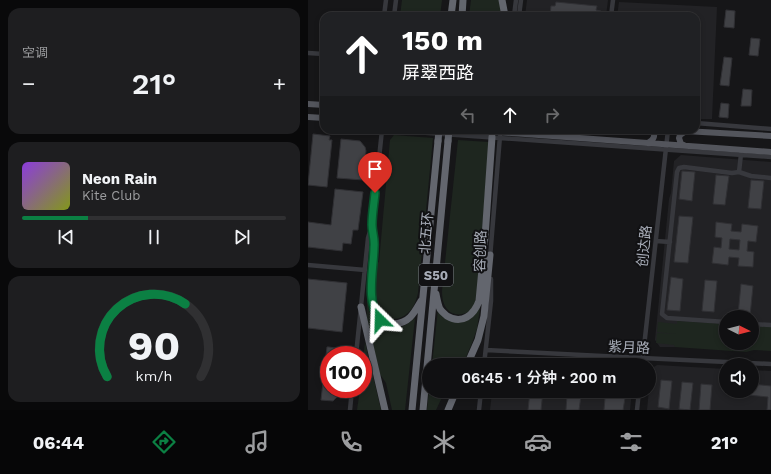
<!DOCTYPE html>
<html lang="zh">
<head>
<meta charset="utf-8">
<style>
  body { margin:0; font-family:"Work Sans","Noto Sans SC",sans-serif; background:#1e1e20; color:#f1f3f6; height:100vh; display:flex; flex-direction:column; font-size:15px; white-space:nowrap }
  * { box-sizing:border-box; margin:0 }
  p { font-size:13px; color:#9c9d9f }
  .icon { flex:none; width:22px; height:22px; fill:none; stroke:currentColor; stroke-width:2; stroke-linecap:round; stroke-linejoin:round }
  .map { position:relative; flex:1; overflow:hidden }
  .panel { display:flex; flex-direction:column; gap:8px; padding:8px; background:#09090a; width:308px }
  .panel>* { flex:none }
  .guide { position:absolute; left:12px; top:12px; width:380px; height:122px; border-radius:12px; box-shadow:0 2px 6px #0003,0 0 0 1px #303032; background:#202124; color:#fff; overflow:hidden }
  .needle { width:26px; rotate:96deg }
  .tools { position:absolute; left:411px; top:310px; display:grid; gap:8px }
  .tools a { display:grid; place-items:center; width:40px; height:40px; border-radius:50%; background:#101012; box-shadow:0 2px 6px #0003,0 0 0 1px #303032; font-size:20px }
  .speed { position:absolute; left:12px; top:346px; display:flex; gap:8px; font-size:20px; font-weight:700; text-align:center }
  .speed>* { display:grid; place-content:center; width:52px; height:52px; border-radius:50%; background:#101012; box-shadow:0 2px 6px #0003,0 0 0 1px #303032; line-height:1 }
  .speed .limit { border:6px solid #d22; background:#fff; color:#111 }
  .pin { position:absolute; display:grid; place-items:center; width:34px; height:34px; color:#fff; margin:-41px -17px; border-radius:50% 50% 50% 0; rotate:-45deg; box-shadow:0 0 4px #0007 }
  .pin .icon { rotate:45deg }
  .me { position:absolute; width:44px; margin:-22px; rotate:338deg; stroke-linejoin:round; filter:drop-shadow(0 0 3px #0008) }
  .turn { display:flex; align-items:center; gap:14px; height:84px; padding:0 16px; font-size:18px }
  .turn .icon { width:52px; height:52px; stroke-width:2.5 }
  .turn b { display:block; font-size:28px; line-height:34px }
  .lanes { display:flex; align-items:center; height:38px; padding:0 16px; background:#0003; justify-content:center; gap:20px; direction:ltr }
  .lanes .off { opacity:.35 }
  .big { font-size:30px; font-weight:600; line-height:1.1 }
  .panel .widget { flex:1; display:flex; flex-direction:column; justify-content:center; gap:6px; min-width:0; padding:0 14px; border-radius:12px; background:#1e1e20 }
  .panel .dial { align-items:center; gap:0 }
  .dial svg { height:104px; overflow:visible; fill:none; stroke:#303032; stroke-width:7; stroke-linecap:round; text-anchor:middle }
  .dial text { fill:#f1f3f6; stroke:none }
  .song { display:flex; align-items:center; gap:12px }
  .cover { width:48px; height:48px; border-radius:6px; background:linear-gradient(135deg,hsl(270 70% 55%),hsl(70 70% 35%)) }
  .played { height:4px; border-radius:2px; background:linear-gradient(90deg,#0b8043 25%,#303032 25%) }
  .keys { display:flex; justify-content:space-around; direction:ltr }
  .heat { display:flex; justify-content:space-between; align-items:center; font-size:22px; direction:ltr }
  .trip { position:absolute; left:114px; top:358px; width:234px; height:40px; border-radius:20px; background:#101012; box-shadow:0 2px 6px #0003,0 0 0 1px #303032; font-weight:600; line-height:40px; text-align:center }
  .menu { display:flex; height:64px; justify-content:space-around; align-items:center; background:#060607; color:#9c9d9f }
  .menu .icon { width:28px; height:28px }
  .menu .selected { color:#0b8043 }
  .menu b { font-size:18px; color:#f1f3f6 }
  main { display:flex; flex:1; min-height:0 }
  .map>svg:first-child { display:block }
</style>
</head>
<body>
<main>
<section class="panel">
<div class="widget"><p>空调</p>
<div class="heat"><a>−</a><b class="big">21°</b><a>+</a></div>
</div>
<div class="widget">
<div class="song"><i class="cover"></i><div><b>Neon Rain</b><p>Kite Club</p></div></div>
<div class="played"></div>
<div class="keys"><svg class="icon" aria-label="previous" viewBox="0 0 24 24"><path d="M18 5L8 12l10 7zM5 5v14"/></svg><svg class="icon" aria-label="pause" viewBox="0 0 24 24"><path d="M8 5v14M16 5v14"/></svg><svg class="icon" aria-label="next" viewBox="0 0 24 24"><path d="M6 5l10 7-10 7zM19 5v14"/></svg></div>
</div>
<div class="widget dial"><svg viewBox="0 0 100 80">
<path d="M14 69A42 42 0 1 1 86 69"/>
<path d="M14 69A42 42 0 0 1 74 13" stroke="#0b8043"/>
<text x="50" y="56" font-size="32" font-weight="700">90</text>
<text x="50" y="72" font-size="11">km/h</text>
</svg></div>
</section>
<div class="map">
<svg width="463" height="410" viewBox="0 0 463 410">
  <rect width="100%" height="100%" fill="#161618"/>
  <path fill="#222225" d="M219,0H300L298,16H217Z
    M311,2L409,7L404,119H388V16H309Z
    M373,155L463,162V327L444,326V317H418V324L370,321L367,347H352L347,340L361,199L363,193L366,161Z
    M223,357L314,362L316,365H214Z
    M349,365L418,369V391H444V370L463,371V410H339L343,369Z
    M186,391H324L322,410H182L184,393Z"/>
  <path fill="#1e261f" d="M94,0H134L132,16H92Z
    M163,0H191L194,16H161Z
    M86,135L125,138L110,293C109,297 108,301 106,305C99,319 81,325 71,311C70,310 68,308 68,306C63,293 67,276 68,263L71,262L82,140Z
    M150,140L181,142L169,296C168,299 167,303 166,306C161,315 146,318 139,309C135,304 134,297 134,291Z
    M59,298C61,304 61,312 64,317C71,328 89,331 99,324C102,322 104,320 107,318L97,410H84L78,383L72,374L59,319Z
    M172,308L169,329L164,343L155,364L124,365L130,309L134,315L164,317Z
    M369,321L418,324V343H444V326L463,327V351L446,350L438,352L367,347L366,345L348,343L349,333L368,334L349,332L350,322L369,324Z
    M57,342L73,410H49L52,389H55V359Z
    M121,389V391H137L128,410H119Z"/>
  <path fill="#404145" stroke="#303034" fill-rule="evenodd" d="M248,2L289,6L288,10L293,11L292,16H242L243,6H247Z
    M418,10L427,11L426,28L416,27Z
    M443,38L452,39L450,56L441,55Z
    M416,57L424,58L421,86L412,85Z
    M435,89L444,90L443,106H433Z
    M413,103L421,104L420,118L411,117Z
    M5,134L22,136L21,140H24L19,187L0,185Z
    M33,139L52,141L57,147L58,151L55,180L29,178Z
    M374,171L387,172L384,201L371,199Z
    M408,175L421,176L417,205L405,204Z
    M443,180L456,181L453,209L440,208Z
    M27,189L55,192L50,230H45L43,244L35,243L34,251L0,247V222L23,225Z
    M371,216L385,217L380,263L366,262Z
    M408,222L424,224L423,231L433,232L434,224L450,226L448,242L440,241L439,251L446,252L445,267L430,266L431,258L421,257L420,265L404,263L406,247L413,248L414,238L407,237ZM422,239L432,240L431,250L421,249Z
    M363,277L375,279L372,311L359,310Z
    M0,279L39,283L34,332L0,328Z
    M397,280L409,281L406,312L394,311Z
    M433,284L445,286L442,316L430,315Z
    M19,347H21L34,349L36,355H21V389H30L29,397L25,401L13,400Z
    M353,380L364,381L361,409L350,407Z
    M374,382L385,383L382,410L371,409Z
    M393,384L404,385L402,410H391Z
    M444,384L463,386V410H459L460,397L440,395L441,391H444Z
    M222,391H235L233,410H220Z
    M249,391L318,392L315,410H296L297,398L273,396L271,410H258L259,394L249,393Z"/>
  <g fill="none" stroke-linecap="round" stroke-linejoin="round">
    <path stroke="#37383d" stroke-width="4.5" d="M76,16L78,0
      M86,16L88,0
      M206,16L208,0
      M211,16L213,0
      M303,16L305,0
      M0,53L16,54
      M388,123L463,129
      M78,130L463,157
      M431,172L433,154
      M348,241L362,242
      M182,258L192,136
      M0,265L57,270
      M418,322L359,318L354,314L369,172L371,168L376,167L424,173L431,172L443,176L463,178
      M444,324L463,325
      M178,350L334,358L463,364
      M48,355L60,238L64,225L74,130
      M176,365L183,301V279
      M334,365L360,130
      M42,410L44,389
      M171,410L173,391
      M329,410L331,391"/>
    <path stroke="#53555c" stroke-width="6" d="M0,104L16,105
      M0,117L16,118
      M162,130L463,152
      M359,130L463,136
      M340,143C346,140 348,135 344,130
      M376,145L373,144L371,138L372,135L378,131"/>
    <path stroke="#63666e" stroke-width="7" d="M194,0L197,16
      M143,16L145,0
      M154,16L155,0
      M64,225C65,232 67,239 66,246C66,266 52,328 87,324C102,322 106,313 113,301
      M128,294C129,299 130,305 132,309C134,312 137,314 139,316C154,325 166,315 171,301L177,237L184,137
      M53,307L77,410
      M159,365L170,340L176,316L182,255
      M104,410L130,141
      M115,410L140,141
      M140,410L148,391"/>
    <path stroke="#63666e" stroke-width="7" d="M130,141L131,130
      M140,141L141,130"/>
  </g>
  <g fill="none" stroke-linecap="round" stroke-linejoin="round">
    <defs>
      <path id="route" d="M67,193C66,204 64,214 64,225C64,232 67,239 66,247C66,268 57,302 72,320"/>
    </defs>
    <use href="#route" stroke="#07532c" stroke-width="10"/>
    <use href="#route" stroke="#0b8043" stroke-width="7"/>
  </g>
  <g text-anchor="middle" dominant-baseline="central" stroke-width="4" stroke-linejoin="round" paint-order="stroke">
    <rect fill="#111113" stroke="#7b7e86" stroke-width="1" x="111" y="264" width="34" height="22" rx="3"/>
    <g font-size="13" font-weight="bold" fill="#a8adb8">
      <text x="128" y="275">S50</text>
    </g>
    <g font-size="14" fill="#a8adb8" stroke="#111113">
      <text transform="translate(118 233) rotate(-85)">北五环</text>
      <text transform="translate(336 246) rotate(-84)">创达路</text>
      <text transform="translate(172 251) rotate(-88)">容创路</text>
      <text transform="translate(321 347) rotate(3)">紫月路</text>
    </g>
  </g>
</svg>
<div class="tools">
<a><svg class="needle" viewBox="-14 -14 28 28"><path d="M0-13l5 13h-10z" fill="#e53935"/><path d="M0 13l5-13h-10z" fill="#9c9d9f"/></svg></a>
<a><svg class="icon" aria-label="sound" viewBox="0 0 24 24"><path d="M4 9h4l5-4v14l-5-4H4zM17 9q2 3 0 6"/></svg></a>
</div>
<div class="speed"><div class="limit">100</div></div>
<div class="pin" style="left:67px;top:193px;background:#d93025"><svg class="icon" aria-label="arrive" viewBox="0 0 24 24"><path d="M6 21V4h12l-3 4 3 4H6"/></svg></div>
<svg class="me" style="left:72px;top:320px" viewBox="-20 -20 40 40"><path d="M0-17L14 15 0 8-14 15z" fill="#0b8043" stroke="#fff" stroke-width="4"/></svg>
<div class="trip">06:45 · 1 分钟 · 200 m</div>
<div class="guide">
<div class="turn"><svg class="icon" aria-label="ahead" viewBox="0 0 24 24"><path d="M12 20V5M6 11l6-6 6 6"/></svg><div><b>150 m</b>屏翠西路</div></div>
<div class="lanes"><svg class="icon off" aria-label="left" viewBox="0 0 24 24"><path d="M17 20v-9H6M10 6l-5 5 5 5"/></svg><svg class="icon" aria-label="ahead" viewBox="0 0 24 24"><path d="M12 20V5M6 11l6-6 6 6"/></svg><svg class="icon off" aria-label="right" viewBox="0 0 24 24"><path d="M7 20v-9h11M14 6l5 5-5 5"/></svg></div>
</div>
</div>
</main>
<nav class="menu">
<b>06:44</b>
<svg class="icon selected" aria-label="directions" viewBox="0 0 24 24"><path d="M12 3l9 9-9 9-9-9zM9 14v-3h6M13 9l2 2-2 2"/></svg>
<svg class="icon" aria-label="music" viewBox="0 0 24 24"><path d="M9 18V5l10-2v13"/><circle cx="6" cy="18" r="3"/><circle cx="16" cy="16" r="3"/></svg>
<svg class="icon" aria-label="phone" viewBox="0 0 24 24"><path d="M5 4h4l2 5-3 2q2 4 5 5l2-3 5 2v4C11 20 4 13 5 4z"/></svg>
<svg class="icon" aria-label="climate" viewBox="0 0 24 24"><path d="M12 3v18M4 7l16 10M4 17L20 7"/></svg>
<svg class="icon" aria-label="car" viewBox="0 0 24 24"><path d="M5 17H2v-5l4-1 3-4h7l3 4 3 1v5h-3M9 17h6M6 11h13"/><circle cx="7" cy="17" r="2"/><circle cx="17" cy="17" r="2"/></svg>
<svg class="icon" aria-label="filters" viewBox="0 0 24 24"><path d="M4 7h16M4 17h16"/><circle cx="9" cy="7" r="2"/><circle cx="15" cy="17" r="2"/></svg>
<b>21°</b>
</nav>
</body>
</html>
